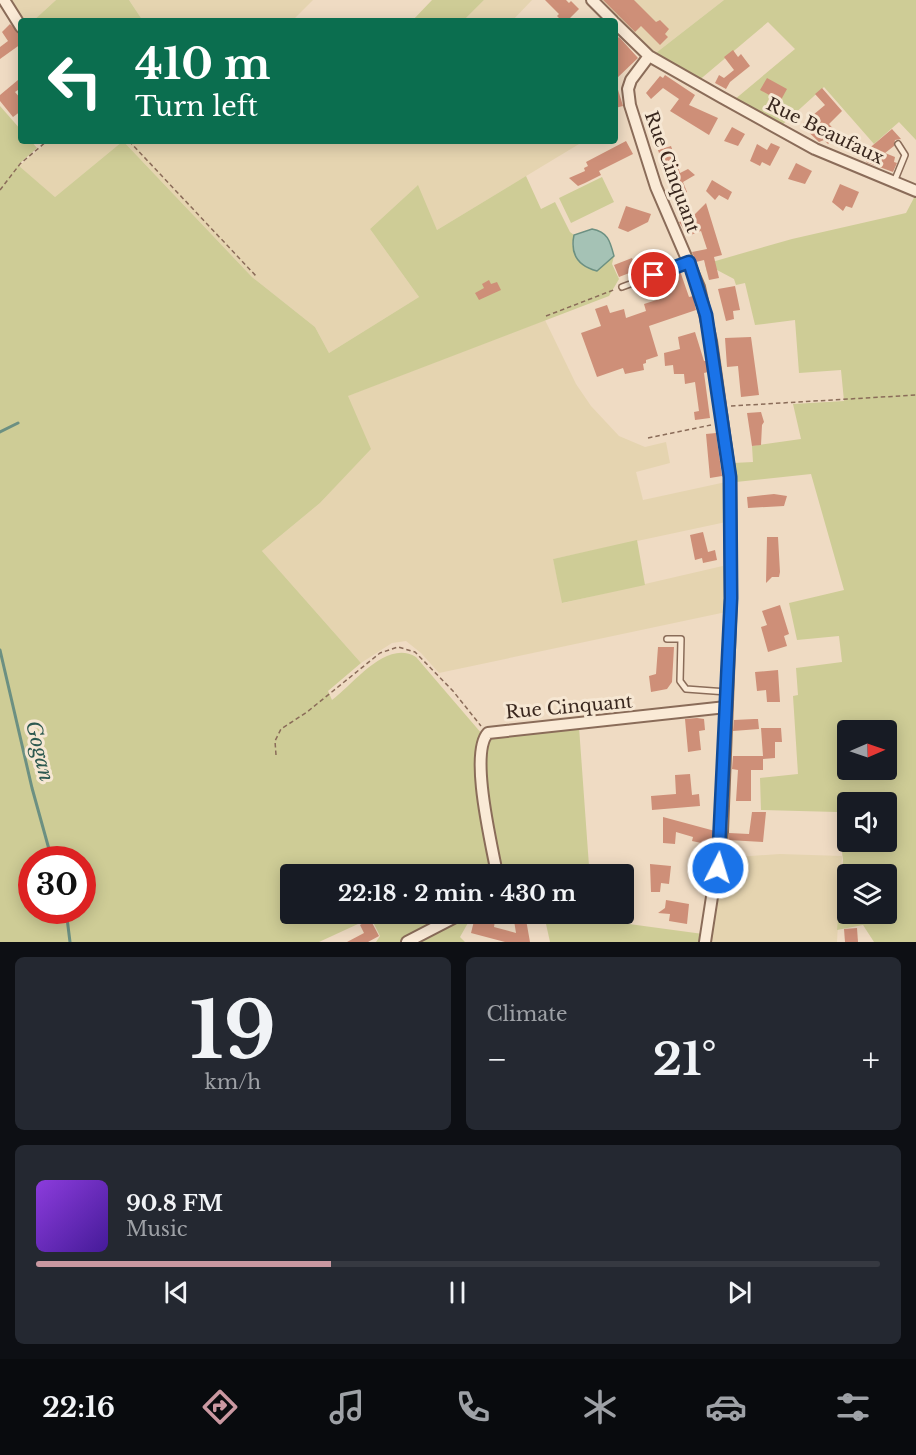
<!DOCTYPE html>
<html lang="en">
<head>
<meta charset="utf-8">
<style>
  body { margin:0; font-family:"Libre Baskerville",serif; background:#242831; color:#f1f3f6; height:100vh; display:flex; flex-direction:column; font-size:22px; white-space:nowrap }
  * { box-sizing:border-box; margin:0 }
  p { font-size:20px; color:#9ea1a6 }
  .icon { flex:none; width:33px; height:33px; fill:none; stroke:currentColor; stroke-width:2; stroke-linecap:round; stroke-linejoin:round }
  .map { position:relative; height:942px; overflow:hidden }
  .side { display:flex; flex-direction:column; gap:15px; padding:15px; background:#0d0f14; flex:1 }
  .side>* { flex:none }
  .guide { position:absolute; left:18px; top:18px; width:600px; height:126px; border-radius:6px; box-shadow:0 3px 15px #0003; background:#0b6e4f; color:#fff; overflow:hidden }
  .needle { width:39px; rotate:88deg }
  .controls { position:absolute; left:837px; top:720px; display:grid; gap:12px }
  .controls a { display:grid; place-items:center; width:60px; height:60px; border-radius:6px; background:#171b24; box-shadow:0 3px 15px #0003; font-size:30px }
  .speed { position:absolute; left:18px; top:846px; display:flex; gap:12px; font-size:30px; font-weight:700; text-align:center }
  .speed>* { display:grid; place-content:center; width:78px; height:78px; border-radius:50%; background:#171b24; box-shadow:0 3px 15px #0003; line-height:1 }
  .speed .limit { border:9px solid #d22; background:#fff; color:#111 }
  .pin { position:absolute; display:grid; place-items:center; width:51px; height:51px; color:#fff; margin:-26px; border:3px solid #fff; border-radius:50%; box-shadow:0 2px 6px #0007 }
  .me { position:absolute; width:66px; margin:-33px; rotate:5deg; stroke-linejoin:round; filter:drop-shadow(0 0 4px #0008) }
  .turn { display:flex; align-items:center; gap:21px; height:126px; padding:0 18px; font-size:27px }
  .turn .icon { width:78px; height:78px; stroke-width:2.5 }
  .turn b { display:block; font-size:42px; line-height:51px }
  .big { font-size:45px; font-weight:700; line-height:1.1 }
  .side .card { flex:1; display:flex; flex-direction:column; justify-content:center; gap:9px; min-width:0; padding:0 21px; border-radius:9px; background:#242831 }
  .side .dial { align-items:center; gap:0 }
  .dial b { font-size:78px; line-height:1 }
  .song { display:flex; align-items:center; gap:18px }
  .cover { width:72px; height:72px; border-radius:9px; background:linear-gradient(135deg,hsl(270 70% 55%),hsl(260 70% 35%)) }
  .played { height:6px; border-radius:3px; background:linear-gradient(90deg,#ca98a1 35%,#363941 35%) }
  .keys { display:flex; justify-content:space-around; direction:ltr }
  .heat { display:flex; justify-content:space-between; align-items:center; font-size:33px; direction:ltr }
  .side .tiles { flex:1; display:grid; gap:15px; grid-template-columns:1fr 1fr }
  .card:last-child { grid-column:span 2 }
  .trip { position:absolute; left:280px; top:864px; width:354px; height:60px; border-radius:6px; background:#171b24; box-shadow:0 3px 15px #0003; font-weight:700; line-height:60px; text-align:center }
  .dock { display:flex; height:96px; justify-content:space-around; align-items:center; background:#090b0e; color:#9ea1a6 }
  .dock .icon { width:42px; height:42px }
  .dock .current { color:#ca98a1 }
  .dock b { font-size:27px; color:#f1f3f6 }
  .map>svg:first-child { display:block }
</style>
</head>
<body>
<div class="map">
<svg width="916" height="942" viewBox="0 0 916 942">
  <rect width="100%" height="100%" fill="#efdbc3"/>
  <path fill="#e5d4b0" d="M6,0H56L33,21H21Z
    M129,0H313L292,21H143Z
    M484,0H532L512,21H463Z
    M595,0H724L652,56Z
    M49,141H256L258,144L262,141H584L437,230L417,186L370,229L419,297L329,353L315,327L252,277L123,141L55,197L19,166Z
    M545,320L576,384L591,406L619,436L645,447L666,442L670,463L636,472L643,500L726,482V522L553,559L563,603L727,565L726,612L439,673L421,653L406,641L392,643L361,663L262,551L320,503L370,449L347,396Z
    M780,854L842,856L837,942H710L723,858Z"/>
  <path fill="#cecc96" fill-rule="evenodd" d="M56,0H129L143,21H33Z
    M432,0H484L463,21H412Z
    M724,0H916V140L899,122L874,144L824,87L781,126L734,100L795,49L768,22L697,82L652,56Z
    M0,106L21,130V141H31L37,148L18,165L55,197L123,141L252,277L315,327L329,353L419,297L370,229L418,185L437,230L526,176L541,209L555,202L570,232L574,235L572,245L597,271L614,256L612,264L619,279L609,296L348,396L371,449L320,503L262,551L361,663L328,691L332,700C354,684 386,639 416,657L482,734L476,749V762L494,874H291V914H457L403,942H376L380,936L371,918L319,942H0ZM32,860H82V910H32Z
    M602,177L614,202L571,223L559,198Z
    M916,194V942H874L863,925L837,930L843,860L837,812L761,810L760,778L798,774L793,696L798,695L796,668L842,662L839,636L797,640L789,603L844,590L811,474L736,482L733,463L753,462L752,446L801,439L793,404L844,401L841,370L799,373L795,320L755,325L745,283L736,285L734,279L717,270L707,272L705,264L792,239L906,213ZM848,730H886V770H848ZM848,802H886V842H848ZM848,874H886V914H848Z
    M637,540L645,585L562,603L553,559Z
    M579,727L589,866L525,874H499L484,780L486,741L490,737Z
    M468,914H473L460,937L465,942H415Z
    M550,914H577L592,919L703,934L702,942H550L546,924Z"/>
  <path fill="#a5c2b5" stroke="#6c9082" stroke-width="1.5" d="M592,229C608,232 610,241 614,256L597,271C578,266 570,254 574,235Z"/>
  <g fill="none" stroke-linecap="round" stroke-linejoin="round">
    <path stroke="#6c9082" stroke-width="3" d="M0,432L18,423
      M0,650L32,788L52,860
      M66,910L70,942"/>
  </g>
  <path fill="#ce8f78" d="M545,0H566L569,3L571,1L579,9L567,21H562L557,16L559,14Z
    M603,0H634L656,22L660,20L669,29L665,34L668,37L660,45L641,26L635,32Z
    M10,24L21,34V44L0,59V47L8,41L2,32Z
    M619,37L638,58L615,80L623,106L615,108V40Z
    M733,50L738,57L741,54L750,66L730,82L726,89L715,83L719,75L724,78L734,70L724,57Z
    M665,75L695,95L689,105L718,118L709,135L670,111L679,99L663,88L651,99L646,93L660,76L663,78Z
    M767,78L787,89L776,109L767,104L771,96L760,90Z
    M18,80L21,88L15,92L21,99V111L13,117L0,101V95Z
    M822,88L842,111L829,124L838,134L828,144L824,140L819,142L801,125L825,105L815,94Z
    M732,127L745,134L738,146L724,141Z
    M892,129L901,139L895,140L894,146L885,153L895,157L894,162L897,163L893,172L866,162L869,152L866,151Z
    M626,141L633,154L599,171L601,175L585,183L578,186L569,178L585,171L584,168L588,166L586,162Z
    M771,143L780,147L770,166L762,162L760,166L750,161L757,144L767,150Z
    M671,146L680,173L688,169L695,175L683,182L687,192L683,194L671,173L666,174L658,150Z
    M796,163L812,171L805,184L788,179Z
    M712,180L732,192L728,200L719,195L715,200L706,191Z
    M840,184L859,192L852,208L846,206L843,211L832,202Z
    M706,203L722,255L714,257L719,278L709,280L704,260L696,262L692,252L707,249L701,231L688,236L679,222L692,217Z
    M626,206L651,214L648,222L628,232L618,228Z
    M632,258L637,270L619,277L614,265Z
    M680,271L689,297L693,296L696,310L649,326L658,356L646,360V363L643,364L644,370L625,374L623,368L597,377L581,333L601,326L595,309L607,305L610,313L624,309L626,318L646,311L644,304L666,297L660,278Z
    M489,280L491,284L497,282L501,290L479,300L475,293L484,288L482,284Z
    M735,286L740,310L733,311L734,319L726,321L718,289Z
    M695,332L704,361H706L708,372L704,373L710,418L695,420L694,412L699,411L695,382L685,384L684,374H674L673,365L665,366L664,353L680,349L678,337Z
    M751,337L759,395L741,397L738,366L727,367L725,338Z
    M761,412L764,422L762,425L761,445L752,446L747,413Z
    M716,433L722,476L710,478L706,434Z
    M774,494L787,496L784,506L748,508L747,497Z
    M703,532L708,552L715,550L717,560L703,563L702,558L695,560L690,535Z
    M767,537H778L780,572L779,577H772L766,583Z
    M780,605L789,634L784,636L787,646L768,652L761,627L767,625L762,611Z
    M658,647H674L672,682L667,689L651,692L649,676L656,674Z
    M778,670L780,702H767L766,690L757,691L755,672Z
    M697,718L704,719L705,730L699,731L701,750L688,752L685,719Z
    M754,719H758L759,729L733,731L734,720Z
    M761,728H781L782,742H775V758L763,759V770H751V801H736L738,770L732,769L733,756H763Z
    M690,774L692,795L699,794L700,806L652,810L651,796L676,794L675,775Z
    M752,812H766L763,842L728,840L729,833L749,834Z
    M663,817L715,831L710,858L703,856L706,844L692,841L693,837L676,832L675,844L663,843Z
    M650,864L671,866L669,884L661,883L660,892H651Z
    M666,900L689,904L687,924L669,921L670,914L658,913L665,908Z
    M486,914H496L494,927L516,933L513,914H525L530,942H505L471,933L474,921L484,924Z
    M370,919L379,936L368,942H347L364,933L360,925Z
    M857,928L858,942H845L844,929Z"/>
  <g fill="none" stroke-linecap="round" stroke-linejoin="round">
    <defs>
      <path id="service" d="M894,182L905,155L898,144
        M622,287L689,262
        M667,639H681L680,681L686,689L727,692"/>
      <path id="minor" d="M4,0L21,27
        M592,0L613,21
        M615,23L649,56L721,97L815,149L916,191
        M649,56L631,80L628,89L630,105L656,187L699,287L711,341L730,477L731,598L722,832L705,942
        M497,874C492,846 469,753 488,733L726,707
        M407,942L461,914"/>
    </defs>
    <use href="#service" stroke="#8a6c59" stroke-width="8"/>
    <use href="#minor" stroke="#8a6c59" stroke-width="14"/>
    <path stroke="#8a6c59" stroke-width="1.5" stroke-dasharray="4.5 3" stroke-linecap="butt" d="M129,141L256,276
      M0,190L20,164L47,141
      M546,316L616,289
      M731,406L916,395
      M648,438L711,425
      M276,755L275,741L281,729L307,712L380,653L398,647L415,652L453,691L481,726"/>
    <use href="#service" stroke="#faead6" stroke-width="5"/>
    <use href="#minor" stroke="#faead6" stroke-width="10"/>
  </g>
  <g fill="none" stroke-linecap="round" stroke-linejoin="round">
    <defs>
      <path id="route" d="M654,275L689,262L706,315L730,477L731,598L718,868"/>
    </defs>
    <use href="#route" stroke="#114b97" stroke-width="15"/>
    <use href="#route" stroke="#1a73e8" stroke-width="10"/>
  </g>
  <g text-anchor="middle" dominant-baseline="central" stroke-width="6" stroke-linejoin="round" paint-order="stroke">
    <g font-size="18" fill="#39271e" stroke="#f6e7d3">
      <text transform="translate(825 131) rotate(26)">Rue Beaufaux</text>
      <text transform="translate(672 172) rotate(70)">Rue Cinquant</text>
      <text transform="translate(569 707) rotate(-5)">Rue Cinquant</text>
    </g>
    <g font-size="20" font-style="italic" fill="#2d5950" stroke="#f6e7d3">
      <text transform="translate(40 751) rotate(76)">Gogan</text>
    </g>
  </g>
</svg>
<div class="controls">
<a><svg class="needle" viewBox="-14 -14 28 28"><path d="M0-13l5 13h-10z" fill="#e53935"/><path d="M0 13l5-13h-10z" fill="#9ea1a6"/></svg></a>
<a><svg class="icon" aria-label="sound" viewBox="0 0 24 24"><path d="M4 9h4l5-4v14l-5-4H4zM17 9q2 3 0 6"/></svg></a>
<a><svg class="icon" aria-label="layers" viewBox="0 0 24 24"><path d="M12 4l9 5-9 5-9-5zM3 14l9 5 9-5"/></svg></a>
</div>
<div class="speed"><div class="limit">30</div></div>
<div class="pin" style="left:654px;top:275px;background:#d93025"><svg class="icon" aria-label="arrive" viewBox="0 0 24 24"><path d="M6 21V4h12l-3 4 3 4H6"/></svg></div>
<svg class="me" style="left:718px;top:868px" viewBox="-20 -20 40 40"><circle r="17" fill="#1a73e8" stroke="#fff" stroke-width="3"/><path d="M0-11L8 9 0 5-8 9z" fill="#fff"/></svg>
<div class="trip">22:18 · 2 min · 430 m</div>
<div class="guide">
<div class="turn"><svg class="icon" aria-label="left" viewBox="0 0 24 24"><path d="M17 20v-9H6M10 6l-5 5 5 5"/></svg><div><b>410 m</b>Turn left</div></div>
</div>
</div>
<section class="side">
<div class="tiles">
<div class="card dial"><b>19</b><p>km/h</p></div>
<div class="card"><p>Climate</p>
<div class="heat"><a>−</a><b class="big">21°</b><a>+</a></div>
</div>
<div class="card">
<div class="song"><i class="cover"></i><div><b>90.8 FM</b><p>Music</p></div></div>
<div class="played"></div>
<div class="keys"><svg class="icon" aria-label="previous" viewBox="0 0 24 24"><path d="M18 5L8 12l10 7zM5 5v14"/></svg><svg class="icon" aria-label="pause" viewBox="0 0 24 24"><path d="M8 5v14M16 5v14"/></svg><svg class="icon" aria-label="next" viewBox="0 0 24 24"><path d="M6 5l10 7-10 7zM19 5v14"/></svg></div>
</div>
</div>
</section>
<nav class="dock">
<b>22:16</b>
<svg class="icon current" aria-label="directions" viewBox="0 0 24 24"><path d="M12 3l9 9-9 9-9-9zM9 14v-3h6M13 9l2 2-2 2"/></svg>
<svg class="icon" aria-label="music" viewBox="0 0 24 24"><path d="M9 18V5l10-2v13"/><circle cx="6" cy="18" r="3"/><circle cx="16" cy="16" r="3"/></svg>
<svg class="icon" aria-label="phone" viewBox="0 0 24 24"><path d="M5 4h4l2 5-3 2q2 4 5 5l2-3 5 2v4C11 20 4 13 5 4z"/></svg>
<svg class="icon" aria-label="climate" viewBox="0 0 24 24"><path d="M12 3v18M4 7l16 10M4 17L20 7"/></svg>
<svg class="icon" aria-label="car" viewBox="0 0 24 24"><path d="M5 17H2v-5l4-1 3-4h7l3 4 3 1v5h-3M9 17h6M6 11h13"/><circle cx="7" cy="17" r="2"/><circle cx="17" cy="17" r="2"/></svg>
<svg class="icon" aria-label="filters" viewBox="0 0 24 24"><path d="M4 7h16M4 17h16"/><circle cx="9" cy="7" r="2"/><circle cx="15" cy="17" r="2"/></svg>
</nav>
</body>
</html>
